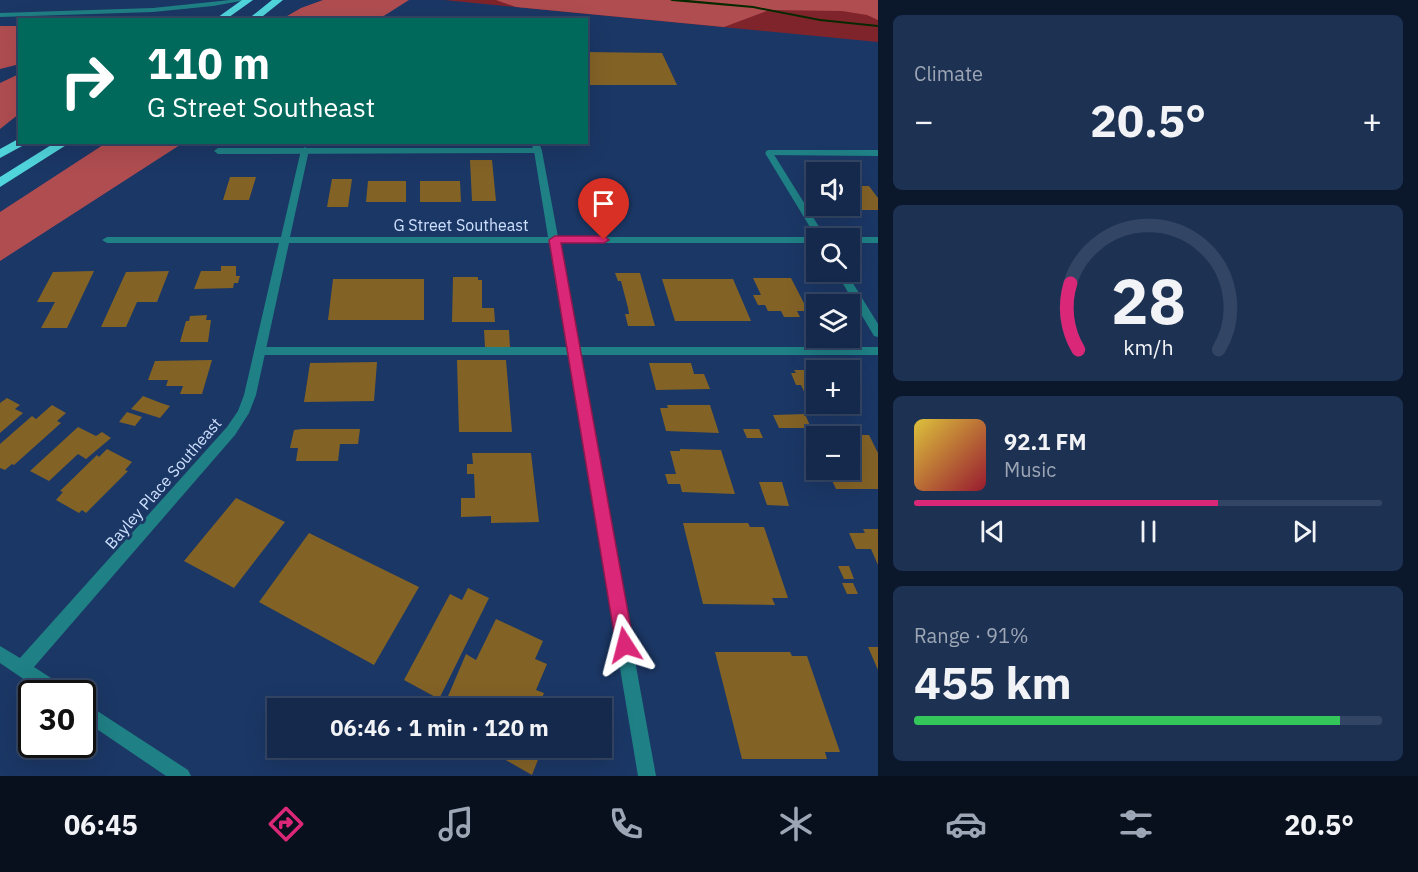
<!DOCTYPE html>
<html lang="en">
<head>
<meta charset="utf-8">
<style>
  body { margin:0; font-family:"IBM Plex Sans",sans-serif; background:#1d3153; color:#f1f3f6; height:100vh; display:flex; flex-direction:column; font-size:22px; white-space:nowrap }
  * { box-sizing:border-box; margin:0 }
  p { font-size:20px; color:#9da6b5 }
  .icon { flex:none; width:33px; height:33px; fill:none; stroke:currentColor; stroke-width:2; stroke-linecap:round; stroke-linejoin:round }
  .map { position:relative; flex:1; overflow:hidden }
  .panel { display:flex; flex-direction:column; gap:15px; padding:15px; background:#0b172a; width:540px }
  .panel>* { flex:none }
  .guide { position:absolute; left:18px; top:18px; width:570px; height:126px; border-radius:0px; box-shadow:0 6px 24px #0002,0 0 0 2px #334564; background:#00695c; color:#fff; overflow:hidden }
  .fabs { position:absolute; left:806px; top:162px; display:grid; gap:12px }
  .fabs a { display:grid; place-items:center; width:54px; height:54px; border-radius:0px; background:#14294c; box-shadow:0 6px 24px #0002,0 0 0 2px #334564; font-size:30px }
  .speed { position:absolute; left:18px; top:680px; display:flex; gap:12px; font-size:30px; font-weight:700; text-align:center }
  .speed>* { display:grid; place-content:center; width:78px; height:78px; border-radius:50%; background:#14294c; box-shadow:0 6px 24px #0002,0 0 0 2px #334564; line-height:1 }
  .speed .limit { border:3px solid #111; border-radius:9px; background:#fff; color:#111 }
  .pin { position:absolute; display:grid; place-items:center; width:51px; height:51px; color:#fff; margin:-62px -26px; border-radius:50% 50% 50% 0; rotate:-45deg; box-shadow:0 0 6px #0007 }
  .pin .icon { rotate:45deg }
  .me { position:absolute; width:66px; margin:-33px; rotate:351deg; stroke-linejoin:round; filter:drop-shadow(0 0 4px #0008) }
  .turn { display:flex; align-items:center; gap:21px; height:126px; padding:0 30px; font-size:27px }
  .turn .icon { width:78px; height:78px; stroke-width:2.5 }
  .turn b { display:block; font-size:42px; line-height:51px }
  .big { font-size:45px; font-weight:800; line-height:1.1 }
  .panel .card { flex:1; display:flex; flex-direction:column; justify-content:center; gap:9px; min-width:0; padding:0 21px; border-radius:9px; background:#1d3153 }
  .panel .dial { align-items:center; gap:0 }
  .dial svg { height:156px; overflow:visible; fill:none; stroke:#334564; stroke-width:7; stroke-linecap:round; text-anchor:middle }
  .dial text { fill:#f1f3f6; stroke:none }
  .song { display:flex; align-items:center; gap:18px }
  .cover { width:72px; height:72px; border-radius:9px; background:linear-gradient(135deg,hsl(50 70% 55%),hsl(350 70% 35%)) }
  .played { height:6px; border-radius:3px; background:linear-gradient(90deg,#db2777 65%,#334564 65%) }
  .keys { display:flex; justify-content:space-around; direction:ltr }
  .heat { display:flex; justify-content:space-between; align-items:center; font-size:33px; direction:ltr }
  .charge { height:9px; border-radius:4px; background:linear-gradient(90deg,#34c759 91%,#334564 0) }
  .trip { position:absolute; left:267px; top:698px; width:345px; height:60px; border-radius:0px; background:#14294c; box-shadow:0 6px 24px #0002,0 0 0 2px #334564; font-weight:800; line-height:60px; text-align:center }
  .menu { display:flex; height:96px; justify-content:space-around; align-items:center; background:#08101e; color:#9da6b5 }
  .menu .icon { width:42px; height:42px }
  .menu .selected { color:#db2777 }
  .menu b { font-size:27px; color:#f1f3f6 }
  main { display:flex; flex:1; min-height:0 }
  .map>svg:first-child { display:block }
</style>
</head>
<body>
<main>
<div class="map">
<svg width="878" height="776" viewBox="0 0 878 776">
  <rect width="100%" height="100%" fill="#1b3765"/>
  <path fill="#80242c" d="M444,0H878V42Z"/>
  <path fill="#b04d51" d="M323,0H409L379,19H282L301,8Z
    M496,0H878V20L867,15L842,11L769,10L724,27L516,7Z
    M0,26H19L20,64L0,69Z
    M19,74V114L0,129V83Z
    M106,143H183L0,261V212Z"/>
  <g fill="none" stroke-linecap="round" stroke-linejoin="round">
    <path fill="#072901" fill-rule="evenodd" d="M670,0H688L753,6L820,19L878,25V27L820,21L753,8L672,1Z"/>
  </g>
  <path fill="#836226" d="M586,52L662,53L677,85H586Z
    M470,160H492L496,201H472Z
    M230,177H256L249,200H223Z
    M332,179H352L348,207H327Z
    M849,180L853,186H869L878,198V210H848L846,206H849Z
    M368,181H406V202H366Z
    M420,181H460L461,202H420Z
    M221,266H236V276H240L238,283H234L233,288L194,289L201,271H221Z
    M94,271L67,328H41L55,302H37L53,272Z
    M169,271L157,302H137L126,327H101L126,272Z
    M615,273H640L655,326H628L625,314H629L628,308L621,281H618Z
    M453,277H478V280H482V308H494L495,322H452Z
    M753,278H791L808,311H797L800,317H784L781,311H768L765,305H758L753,295H761Z
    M333,279H424V320H328Z
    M662,279H733L751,321H675Z
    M207,315L206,320H211L208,342H180L186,321H189L190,316Z
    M484,330H509L510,348L485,347Z
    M807,332H816V338H837L843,349H815Z
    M212,360L202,394H180L183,386H166L168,380H148L155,361Z
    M457,360H506L512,432H459Z
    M377,362L374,401L304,402L310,363Z
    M649,363H691L694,374H704L710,389L656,390Z
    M794,370H816V404H810L801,385H796L791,373H796Z
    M849,378L852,383H855L861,399H851L853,404H849Z
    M143,396L161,403L170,406L160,418L131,409Z
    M7,398L20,405L15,409L23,413L0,433V403Z
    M52,405L66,413L57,421L61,423L14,465L12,464L5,470L0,468V444L32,416L36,419Z
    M667,405H710L719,433L666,431L660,408H668Z
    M127,412L142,417L135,426L119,422Z
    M805,414L811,428H779L773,415Z
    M78,427L96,436L102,432L111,438L86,459L78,454L49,481L30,471Z
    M302,429H360L358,444H340L338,461H296L298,448H290L294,430Z
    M743,429H759L763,438H747Z
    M849,435H869L878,453V489H836L827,470H849Z
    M107,449L132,462L125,470L128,471L86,513L82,510L79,513L56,500L63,492L60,491L62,489L97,455L99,457Z
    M680,449L721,450L735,494L682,492L680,484H668L665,474H676L670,451H680Z
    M472,453H531L539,522L491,523V516L461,517V498H475L474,474H467V464H473Z
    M759,482H782L789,506L767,505Z
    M236,498L285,522L234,588L184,561Z
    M683,523H748L750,527H764L788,598H772L775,605L703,604Z
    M863,529H878V565L871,549H856L849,533H865Z
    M309,533L419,587L374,665L259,602Z
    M838,566H849L854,579H844Z
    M842,583H853L858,594H847Z
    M468,588L489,598L439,699L404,680L450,594L462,600Z
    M496,619L543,641L535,659L547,664L536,690L544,693L538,708H443L466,654L476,660Z
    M868,647H878V670Z
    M715,652H790L792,656H807L840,752H825L827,759H742Z
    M483,747H543L532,775Z"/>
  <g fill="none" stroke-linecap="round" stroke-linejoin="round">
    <path fill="#1f8085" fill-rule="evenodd" d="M230,0H246L213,6L153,12L0,17V13L153,8Z
      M531,142H539L542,151L541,153L218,154L214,151L218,148H533Z
      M769,150H878V156L766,155V151Z
      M260,347H878V355H260L254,351Z"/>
    <path fill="#1f8085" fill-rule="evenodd" d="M305,147L309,150L290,237H548L534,151L538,148L542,151L558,237H816L765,153L769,150L773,153L826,238H816V243H559L656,776H638L549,243H289L256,395L249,413L235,435L34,667L65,687L67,693H44L0,663V646L20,658L227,427L238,411L244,395L279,243H107L102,240L107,237H281L301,150Z
      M849,237H878V243H849V238H845Z
      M836,272H846L878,324V337L874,336Z
      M82,701L188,770L191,776H166L82,719Z"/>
    <path fill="#51d5dc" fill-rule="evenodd" d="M242,0H253L225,20H214Z
      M272,0H283L258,20H247Z
      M20,138V142H26L24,145L0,158V149Z
      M56,142H71L0,187V177Z"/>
  </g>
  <path fill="#db2777" stroke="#8e194d" stroke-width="1.5" d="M555,236H604L609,240L604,243H561L634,645L632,651L625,654L619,651L616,645L549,240Z"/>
  <g text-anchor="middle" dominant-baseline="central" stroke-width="6" stroke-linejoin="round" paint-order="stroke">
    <g font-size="16" fill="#cee0fd" stroke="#1b3765">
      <text x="461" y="225">G Street Southeast</text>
      <text transform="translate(163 483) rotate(-49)">Bayley Place Southeast</text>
    </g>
  </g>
</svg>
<div class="fabs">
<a><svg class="icon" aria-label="sound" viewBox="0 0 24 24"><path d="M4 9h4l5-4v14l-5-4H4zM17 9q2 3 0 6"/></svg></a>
<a><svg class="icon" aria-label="search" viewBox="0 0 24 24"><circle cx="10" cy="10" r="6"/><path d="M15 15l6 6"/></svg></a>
<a><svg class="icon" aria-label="layers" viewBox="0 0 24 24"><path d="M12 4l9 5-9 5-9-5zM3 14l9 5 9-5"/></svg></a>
<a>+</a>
<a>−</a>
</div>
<div class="speed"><div class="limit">30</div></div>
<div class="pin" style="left:604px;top:240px;background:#d93025"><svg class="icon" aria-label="arrive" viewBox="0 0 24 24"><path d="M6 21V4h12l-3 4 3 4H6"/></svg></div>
<svg class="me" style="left:625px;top:645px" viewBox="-20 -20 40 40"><path d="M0-17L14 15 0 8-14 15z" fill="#db2777" stroke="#fff" stroke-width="4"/></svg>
<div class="trip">06:46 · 1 min · 120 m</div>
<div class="guide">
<div class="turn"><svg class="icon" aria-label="right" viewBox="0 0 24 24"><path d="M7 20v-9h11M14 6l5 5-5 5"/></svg><div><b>110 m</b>G Street Southeast</div></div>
</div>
</div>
<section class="panel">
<div class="card"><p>Climate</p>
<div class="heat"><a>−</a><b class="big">20.5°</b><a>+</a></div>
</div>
<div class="card dial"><svg viewBox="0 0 100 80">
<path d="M14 69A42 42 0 1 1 86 69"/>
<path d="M14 69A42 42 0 0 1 10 35" stroke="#db2777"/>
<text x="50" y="56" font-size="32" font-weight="700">28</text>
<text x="50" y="72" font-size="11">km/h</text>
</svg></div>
<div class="card">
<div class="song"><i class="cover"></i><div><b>92.1 FM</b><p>Music</p></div></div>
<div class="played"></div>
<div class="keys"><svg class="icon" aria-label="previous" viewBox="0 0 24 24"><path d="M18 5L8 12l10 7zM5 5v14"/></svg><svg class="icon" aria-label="pause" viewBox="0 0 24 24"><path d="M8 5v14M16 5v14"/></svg><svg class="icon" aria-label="next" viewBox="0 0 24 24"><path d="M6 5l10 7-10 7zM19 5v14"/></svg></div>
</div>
<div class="card"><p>Range · 91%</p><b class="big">455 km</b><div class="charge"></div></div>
</section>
</main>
<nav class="menu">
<b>06:45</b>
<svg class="icon selected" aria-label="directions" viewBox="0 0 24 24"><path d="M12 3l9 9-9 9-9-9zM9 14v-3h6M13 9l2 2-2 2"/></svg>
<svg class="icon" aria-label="music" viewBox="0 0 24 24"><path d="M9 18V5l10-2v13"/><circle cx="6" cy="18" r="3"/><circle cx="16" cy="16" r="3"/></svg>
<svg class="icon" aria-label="phone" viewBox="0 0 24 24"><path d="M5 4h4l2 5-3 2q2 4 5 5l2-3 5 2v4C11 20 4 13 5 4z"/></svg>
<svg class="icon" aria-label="climate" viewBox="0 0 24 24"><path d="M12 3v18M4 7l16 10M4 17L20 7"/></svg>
<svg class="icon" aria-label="car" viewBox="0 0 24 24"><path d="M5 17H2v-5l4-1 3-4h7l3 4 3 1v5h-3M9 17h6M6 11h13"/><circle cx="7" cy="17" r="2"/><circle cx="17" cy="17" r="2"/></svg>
<svg class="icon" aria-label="filters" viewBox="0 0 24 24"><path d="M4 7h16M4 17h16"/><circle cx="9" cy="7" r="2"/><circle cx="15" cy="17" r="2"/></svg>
<b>20.5°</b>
</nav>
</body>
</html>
